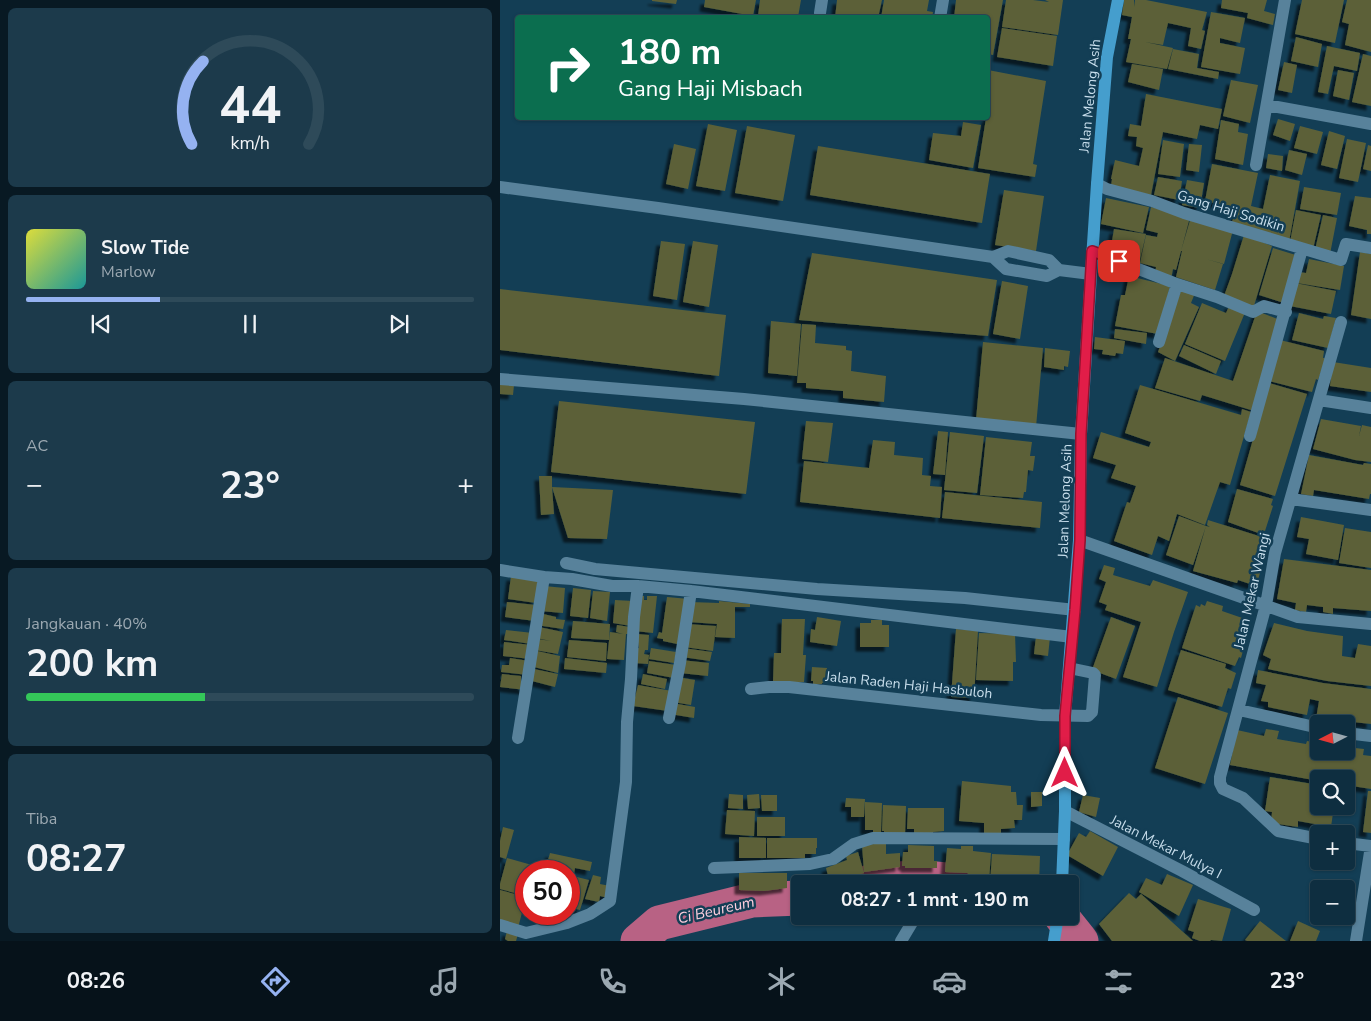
<!DOCTYPE html>
<html lang="id">
<head>
<meta charset="utf-8">
<style>
  body { margin:0; font-family:"Nunito Sans",sans-serif; background:#1c3a4b; color:#f1f3f6; height:100vh; display:flex; flex-direction:column; font-size:19px; white-space:nowrap }
  * { box-sizing:border-box; margin:0 }
  p { font-size:16px; color:#9ba8b1 }
  .icon { flex:none; width:28px; height:28px; fill:none; stroke:currentColor; stroke-width:2; stroke-linecap:round; stroke-linejoin:round }
  .map { position:relative; flex:1; overflow:hidden }
  .panel { display:flex; flex-direction:column; gap:8px; padding:8px; background:#081923; width:500px }
  .panel>* { flex:none }
  .hud { position:absolute; left:15px; top:15px; width:475px; height:105px; border-radius:5px; box-shadow:0 1px 4px #0004,0 0 0 1px #2e4a59; background:#0b6e4f; color:#fff; overflow:hidden }
  .needle { width:32px; rotate:264deg }
  .buttons { position:absolute; left:810px; top:715px; display:grid; gap:10px }
  .buttons a { display:grid; place-items:center; width:45px; height:45px; border-radius:5px; background:#0e2e40; box-shadow:0 1px 4px #0004,0 0 0 1px #2e4a59; font-size:25px }
  .speed { position:absolute; left:15px; top:860px; display:flex; gap:10px; font-size:25px; font-weight:700; text-align:center }
  .speed>* { display:grid; place-content:center; width:65px; height:65px; border-radius:50%; background:#0e2e40; box-shadow:0 1px 4px #0004,0 0 0 1px #2e4a59; line-height:1 }
  .speed .limit { border:8px solid #d22; background:#fff; color:#111 }
  .pin { position:absolute; display:grid; place-items:center; width:42px; height:42px; color:#fff; margin:-21px; border-radius:10px; box-shadow:0 2px 8px #0006 }
  .me { position:absolute; width:55px; margin:-28px; rotate:0deg; stroke-linejoin:round; filter:drop-shadow(0 0 4px #0008) }
  .turn { display:flex; align-items:center; gap:18px; height:105px; padding:0 20px; font-size:22px }
  .turn .icon { width:65px; height:65px; stroke-width:2.5 }
  .turn b { display:block; font-size:35px; line-height:42px }
  .big { font-size:38px; font-weight:700; line-height:1.1 }
  .panel .widget { flex:1; display:flex; flex-direction:column; justify-content:center; gap:8px; min-width:0; padding:0 18px; border-radius:8px; background:#1c3a4b }
  .panel .dial { align-items:center; gap:0 }
  .dial svg { height:130px; overflow:visible; fill:none; stroke:#2e4a59; stroke-width:7; stroke-linecap:round; text-anchor:middle }
  .dial text { fill:#f1f3f6; stroke:none }
  .song { display:flex; align-items:center; gap:15px }
  .cover { width:60px; height:60px; border-radius:8px; background:linear-gradient(135deg,hsl(60 70% 55%),hsl(180 70% 35%)) }
  .played { height:5px; border-radius:2px; background:linear-gradient(90deg,#95b2f1 30%,#2e4a59 30%) }
  .keys { display:flex; justify-content:space-around; direction:ltr }
  .heat { display:flex; justify-content:space-between; align-items:center; font-size:28px; direction:ltr }
  .charge { height:8px; border-radius:4px; background:linear-gradient(90deg,#34c759 40%,#2e4a59 0) }
  .trip { position:absolute; left:291px; top:875px; width:288px; height:50px; border-radius:5px; background:#0e2e40; box-shadow:0 1px 4px #0004,0 0 0 1px #2e4a59; font-weight:700; line-height:50px; text-align:center }
  .tab-bar { display:flex; height:80px; justify-content:space-around; align-items:center; background:#06121a; color:#9ba8b1 }
  .tab-bar .icon { width:35px; height:35px }
  .tab-bar .active { color:#95b2f1 }
  .tab-bar b { font-size:22px; color:#f1f3f6 }
  main { display:flex; flex:1; min-height:0 }
  .map>svg:first-child { display:block }
</style>
</head>
<body>
<main>
<section class="panel">
<div class="widget dial"><svg viewBox="0 0 100 80">
<path d="M14 69A42 42 0 1 1 86 69"/>
<path d="M14 69A42 42 0 0 1 21 18" stroke="#95b2f1"/>
<text x="50" y="56" font-size="32" font-weight="700">44</text>
<text x="50" y="72" font-size="11">km/h</text>
</svg></div>
<div class="widget">
<div class="song"><i class="cover"></i><div><b>Slow Tide</b><p>Marlow</p></div></div>
<div class="played"></div>
<div class="keys"><svg class="icon" aria-label="previous" viewBox="0 0 24 24"><path d="M18 5L8 12l10 7zM5 5v14"/></svg><svg class="icon" aria-label="pause" viewBox="0 0 24 24"><path d="M8 5v14M16 5v14"/></svg><svg class="icon" aria-label="next" viewBox="0 0 24 24"><path d="M6 5l10 7-10 7zM19 5v14"/></svg></div>
</div>
<div class="widget"><p>AC</p>
<div class="heat"><a>−</a><b class="big">23°</b><a>+</a></div>
</div>
<div class="widget"><p>Jangkauan · 40%</p><b class="big">200 km</b><div class="charge"></div></div>
<div class="widget"><p>Tiba</p><b class="big">08:27</b></div>
</section>
<div class="map">
<svg width="871" height="941" viewBox="0 0 871 941">
  <defs>
    <filter id="shadow"><feDropShadow dx="-4.5" dy="4.5" stdDeviation="1" flood-color="#0009"/></filter>
  </defs>
  <rect width="100%" height="100%" fill="#133e55"/>
  <g fill="none" stroke-linecap="round" stroke-linejoin="round">
    <path stroke="#b86284" stroke-width="35" d="M360,884C393,878 431,874 463,884
      M561,916L581,941
      M138,941L159,923L252,900L300,898"/>
  </g>
  <path fill="#5b6139" filter="url(#shadow)" d="M152,0H177L176,4L152,1Z
    M205,0H256L253,16L204,7Z
    M260,0H301L298,17L266,18L258,16Z
    M337,0H382L378,18H335Z
    M384,0H429L427,11L433,12L432,18H381Z
    M456,0H503L493,55L488,54V18H454Z
    M506,0H533L549,2L545,0H563L558,35L502,27Z
    M624,0H634V7L635,0H646L707,12L702,30L705,31L701,49L688,46L691,28L668,23L663,45L645,42L673,48L667,69L626,62L631,39H628L632,17L622,15Z
    M722,0H767L764,11L775,14L773,25L747,18L748,13L721,8Z
    M802,0H844L835,43L795,34Z
    M847,0H871V52L845,45L849,24L842,22Z
    M711,12L745,18L740,43L720,38V43L745,48L740,74L701,67Z
    M502,28L557,36L553,66L497,57Z
    M796,37L822,44L818,67L791,61Z
    M827,46L860,53L857,71L834,66L828,94L818,92Z
    M673,49L699,54L697,68L719,72L718,79L668,69Z
    M863,54L871,56V106L852,102Z
    M784,62L797,65L792,93L778,90Z
    M632,64L663,69L659,90L628,82Z
    M488,70L546,81L533,164L537,165L535,177L478,168L486,118H488L489,97H488Z
    M838,70L854,73L849,100L833,96Z
    M731,80L758,85L750,123L723,116Z
    M646,94L722,109L718,129L700,125L697,139L663,132L651,195L611,186L612,179H611L615,160L639,166L643,148L636,146L637,137L628,136L630,124L641,126Z
    M778,119L795,124L790,141L773,135Z
    M721,120L739,124L738,132L748,134L743,165L715,159Z
    M463,122L481,125L473,168L429,160L433,133L461,136Z
    M208,124L237,130L225,191L196,186Z
    M247,126L295,135L283,201L235,193Z
    M800,126L823,132L817,154L794,148Z
    M829,131L845,136L837,169L821,165Z
    M847,139L866,143L858,182L839,178Z
    M663,140L684,144L680,177L658,174Z
    M174,144L196,149L188,189L166,184Z
    M689,144L702,145L699,172L686,170Z
    M868,145L871,146V171L863,169Z
    M318,146L490,174L482,223L310,195Z
    M789,150L807,154L802,175L785,170Z
    M768,154L783,156L782,171L766,168Z
    M712,164L758,173L751,206L763,209L770,175L800,181L789,242L732,222L736,208L705,201Z
    M658,177L682,181L679,200L654,195Z
    M687,180L704,183L700,208L682,205Z
    M804,187L841,193L837,215L800,209Z
    M504,190L544,196L536,251L495,245Z
    M855,196L871,198V234H867V230L849,226Z
    M606,198L649,207L643,233L601,224Z
    M651,207L690,217L676,270L673,269L671,279L655,275L656,267L640,263L646,235L657,237L658,233L646,230Z
    M796,210L821,215L813,249L790,242Z
    M823,215L837,218L830,254L815,250Z
    M691,217L733,230L724,264L706,259L723,264L715,290L676,277L682,251H681Z
    M614,229L646,234L639,264L622,259L624,244L612,241Z
    M744,235L772,246L753,309L724,296L732,274Z
    M161,241L185,244L177,300L153,296Z
    M193,241L218,245L209,307L183,302Z
    M773,248L799,256L787,304L759,295Z
    M860,252L871,254V319L851,315Z
    M312,253L497,280L488,336L299,320Z
    M809,259L844,266L840,290L797,283L799,272L806,273Z
    M629,276L670,286L658,334L615,326L621,295H625Z
    M502,281L528,286L520,339L493,334Z
    M795,283L836,291L831,314L790,306Z
    M682,288L695,293L691,303L699,307L675,361L658,352Z
    M0,289L226,315L219,376L0,350Z
    M702,303L726,313L730,304L746,310L725,361L685,344Z
    M757,311L780,320L754,411L702,395L700,401L655,388L665,358L733,381Z
    M799,313L823,319L824,316L836,318L828,348L792,340Z
    M271,321L301,324L297,376L268,373Z
    M302,324L316,325L315,343L346,346V350L352,351L351,371L386,376L384,402L343,398V391L306,388V383H297Z
    M615,329L647,333L646,344L614,338Z
    M595,337L625,341L623,354L616,353L615,356L602,354L603,350L594,349Z
    M780,340L824,351L823,358H826L818,380L816,379L812,392L769,381Z
    M483,342L543,348L536,427L476,420Z
    M684,345L721,361L716,374L679,356Z
    M545,348L570,351L568,367L564,366V370L544,367Z
    M833,362L871,368V392L830,386Z
    M769,383L807,394L775,496L740,485Z
    M0,384L14,385L13,395L0,394Z
    M640,385L741,415L742,409L751,412L730,485L720,482L705,525L677,514L669,541L658,536L652,555L614,541L627,502L630,503L636,486L611,478L616,465L593,458L601,432L649,447L651,442L625,433Z
    M59,401L255,422L246,494L51,472Z
    M821,419L861,426L859,436L862,425L871,427V462L855,460L813,449Z
    M306,421L333,423L328,462L302,459Z
    M438,431L448,432L445,475L433,474Z
    M450,432L484,436L477,493L444,490Z
    M486,437L532,442L530,456H535L533,471L528,470L526,492H524L523,498L480,495Z
    M373,440L395,442L394,455L423,458L422,475L431,476L430,486L442,487L440,518L300,502L304,461L369,468Z
    M809,455L863,465L864,463L871,464V494H870L869,499L814,490L813,496L801,494Z
    M39,476H52V487L113,490L107,539L68,538L52,487L54,514L41,515Z
    M737,489L773,499L771,505L773,506L765,531L762,530L761,534L728,522Z
    M445,492L542,502L540,528L442,518Z
    M679,516L706,526L693,565L666,555Z
    M801,517L844,525L838,560L806,554L809,539L797,537Z
    M708,520L762,537L760,544L768,547L756,586L738,580L737,583L693,571L706,526L710,527L707,525Z
    M845,528L871,532V568L839,563Z
    M784,559L871,570V611L833,608V614L823,612V607L807,605L806,612L795,610L796,603L777,599Z
    M604,565L615,568L613,575L650,586L653,580L688,592L674,632L657,687L623,677L641,622L605,610L607,605L599,602L606,582L599,579Z
    M11,576L39,579L36,603L8,599Z
    M44,586L65,588L63,613L40,611Z
    M73,588L91,590L88,618L70,616Z
    M93,591L110,592L107,621L90,618Z
    M137,596H144V600H147V596H157L153,633L135,631Z
    M167,597L189,599L182,645L163,641V639L157,638L159,632L162,633Z
    M115,600L133,601L131,626L113,623Z
    M219,601L250,604V607H235V638L215,637L217,624L188,622L190,602L219,603Z
    M707,601L723,606L722,611L751,621L741,658L739,657L735,666L682,648L696,605L700,607L701,604L705,606Z
    M7,602L36,605L35,621L5,617Z
    M39,613L56,617V619L65,620L63,629L36,625Z
    M317,617L341,621L337,646L310,642L311,629L315,630Z
    M611,617L635,626L616,679L592,670Z
    M282,619H305L303,655H306L304,682H273L274,653H281Z
    M371,620H382V625H389V647H360V623H371Z
    M73,621L110,624L109,640L71,638Z
    M774,623L807,631L843,636L842,656L855,658L858,644L871,646V686L827,681L768,669L771,659L763,655Z
    M187,624L216,626L213,651L184,647Z
    M117,625L130,627L129,634H126L124,660L107,659L110,632L123,634L116,632Z
    M39,627L63,632L58,654L35,650L37,639L51,641L36,638Z
    M456,629L478,631L474,698L451,697Z
    M6,630L33,633L31,644L4,640Z
    M479,633L515,634L516,662H513V681L476,680Z
    M137,634L149,635L148,650H145L144,654L149,655L148,664L135,663V649L139,648Z
    M536,636L550,637L548,656L534,654Z
    M69,640L107,643L106,661L67,657Z
    M4,642L32,645L30,659L3,656Z
    M151,648L176,652L174,663L149,659Z
    M183,648L212,652L210,661L182,657Z
    M681,650L726,664L725,668L736,673L731,689L728,688L722,707L668,690Z
    M37,651L60,656L58,673L34,667Z
    M10,658L29,661L28,675L1,672L2,665H9Z
    M65,658L107,663L106,673L64,669Z
    M181,660L209,663L208,676L180,673Z
    M149,661L176,665L174,678L147,673Z
    M312,667L327,668L326,682L322,683V684H313V681H311Z
    M34,669L58,674L55,687L32,681Z
    M758,670L823,683L871,689V724L826,719V724L815,725L819,701L810,699L807,715L768,707V702L761,701L766,685L756,683Z
    M2,674L21,676V681L26,690L0,687Z
    M143,674L167,679L165,689L141,684Z
    M177,677L195,680L191,705L173,702Z
    M138,685L172,691L168,711L133,706Z
    M678,697L728,713L705,784L655,768Z
    M172,703L195,707L194,718L170,714Z
    M766,729L779,731L777,739L806,744L807,741L819,743V751H846V747L864,749L863,755L871,756V789L846,785V779H819V781L730,765L737,730L764,736Z
    M770,777L819,785V806H834L831,827L798,821V827L771,823L772,812L765,811Z
    M462,781L511,786V792H516L517,805H523L522,820H514L515,828L501,829V835L484,834V823L459,821Z
    M868,791H871V833L863,832Z
    M531,792H542V806L531,807Z
    M229,794L243,795V809L228,808Z
    M259,794L260,808L248,809L247,795Z
    M261,795H277V811H262Z
    M583,795L600,798L596,817L579,812Z
    M346,798L365,799L364,817H351V807H345Z
    M365,802L382,803L381,833H373V830H365Z
    M383,805L406,806L405,835L384,833V831H382Z
    M408,808H444V831L433,832V835L414,834V829H407Z
    M227,810L255,811L254,836L225,834Z
    M257,817H285V836H257Z
    M3,827L14,830L6,859L0,857V841Z
    M590,831L618,847L603,876L567,855L579,833L586,837Z
    M239,837L266,838V858H239Z
    M267,838H317V848H316V854H305V858H267Z
    M386,843V854L400,853V867L364,872L362,845Z
    M408,845L434,846V861H437V868H405V866H402L403,852H408Z
    M461,846H473V851L491,853L489,881L467,879L468,873L445,872L447,848L461,849Z
    M358,852L364,873L330,883L326,868L347,860L346,856Z
    M50,853L92,862L90,871L75,868L74,874L69,873V871H63L46,867Z
    M492,854L540,856L539,884H490Z
    M7,858L53,871H26V896L0,889V884Z
    M239,873H287V888L264,891L239,890Z
    M667,874L693,885L679,916L639,892L646,878L662,885Z
    M69,875L89,880L80,910L69,907Z
    M93,875L101,877L100,884L110,886L108,898L100,896L99,902L85,899Z
    M0,890L26,897L18,928L0,923Z
    M629,893L636,899L641,894L693,941H612L599,924Z
    M698,899L731,909L722,941L711,940L710,941H700L692,938L694,932L688,930Z
    M760,921L786,941H747L745,940Z
    M798,921L820,931L816,941H790Z
    M7,931L18,934L16,941H8L5,939Z"/>
  <g fill="none" stroke-linecap="round" stroke-linejoin="round">
    <path stroke="#58829b" stroke-width="12" d="M320,13L322,0
      M440,18L443,0
      M767,105L871,124
      M756,165L785,0
      M597,184L607,189L652,201L684,213L841,260L846,244L871,248
      M0,187L158,208L493,257L508,251L549,260L559,270
      M592,251L677,284L717,297L753,312L764,306L786,312
      M493,257L506,269L547,276L559,270L591,274
      M659,342L677,284
      M0,379L244,399L581,434
      M819,400L871,408
      M750,436L802,249
      M791,499L871,510
      M579,540L798,617L871,624
      M66,563L95,569L317,589L465,598L575,610
      M0,570L44,577L72,579L112,586H138L191,591L572,637
      M251,689L269,687H289L541,715L588,716L592,712L595,675L593,673L569,668
      M739,710L819,728
      M169,718L180,663L191,591
      M846,733L871,736
      M18,738L44,577
      M565,811L682,871L754,910
      M819,839L778,831L743,798L723,789L720,783V777L766,605L775,553L841,322
      M846,843L871,846
      M214,868L310,864L333,859L354,844L373,838L564,839
      M0,925L26,933L67,923L90,914L110,901L126,782L127,722L131,679L134,617L138,586
      M401,941L416,916
      M856,941L871,846"/>
    <path stroke="#459ecd" stroke-width="12" d="M562,884L565,811V716L579,540L581,434L591,274L597,184L607,57L618,0
      M554,941L558,916"/>
  </g>
  <g fill="none" stroke-linecap="round" stroke-linejoin="round">
    <defs>
      <path id="route" d="M565,773V716L575,610L580,540L581,434L592,251L619,261"/>
    </defs>
    <use href="#route" stroke="#92132f" stroke-width="12"/>
    <use href="#route" stroke="#e11d48" stroke-width="9"/>
  </g>
  <g text-anchor="middle" dominant-baseline="central" stroke-width="5" stroke-linejoin="round" paint-order="stroke">
    <g font-size="14" fill="#c8deec" stroke="#133e55">
      <text transform="translate(590 96) rotate(-84)">Jalan Melong Asih</text>
      <text transform="translate(731 211) rotate(17)">Gang Haji Sodikin</text>
      <text transform="translate(565 501) rotate(-88)">Jalan Melong Asih</text>
      <text transform="translate(752 591) rotate(-77)">Jalan Mekar Wangi</text>
      <text transform="translate(409 685) rotate(6)">Jalan Raden Haji Hasbuloh</text>
      <text transform="translate(666 847) rotate(27)">Jalan Mekar Mulya I</text>
    </g>
    <g font-size="15" font-style="italic" fill="#fecede" stroke="#133e55">
      <text transform="translate(216 910) rotate(-13)">Ci Beureum</text>
    </g>
  </g>
</svg>
<div class="buttons">
<a><svg class="needle" viewBox="-14 -14 28 28"><path d="M0-13l5 13h-10z" fill="#e53935"/><path d="M0 13l5-13h-10z" fill="#9ba8b1"/></svg></a>
<a><svg class="icon" aria-label="search" viewBox="0 0 24 24"><circle cx="10" cy="10" r="6"/><path d="M15 15l6 6"/></svg></a>
<a>+</a>
<a>−</a>
</div>
<div class="speed"><div class="limit">50</div></div>
<div class="pin" style="left:619px;top:261px;background:#d93025"><svg class="icon" aria-label="arrive" viewBox="0 0 24 24"><path d="M6 21V4h12l-3 4 3 4H6"/></svg></div>
<svg class="me" style="left:565px;top:773px" viewBox="-20 -20 40 40"><path d="M0-17L14 15 0 8-14 15z" fill="#e11d48" stroke="#fff" stroke-width="4"/></svg>
<div class="trip">08:27 · 1 mnt · 190 m</div>
<div class="hud">
<div class="turn"><svg class="icon" aria-label="right" viewBox="0 0 24 24"><path d="M7 20v-9h11M14 6l5 5-5 5"/></svg><div><b>180 m</b>Gang Haji Misbach</div></div>
</div>
</div>
</main>
<nav class="tab-bar">
<b>08:26</b>
<svg class="icon active" aria-label="directions" viewBox="0 0 24 24"><path d="M12 3l9 9-9 9-9-9zM9 14v-3h6M13 9l2 2-2 2"/></svg>
<svg class="icon" aria-label="music" viewBox="0 0 24 24"><path d="M9 18V5l10-2v13"/><circle cx="6" cy="18" r="3"/><circle cx="16" cy="16" r="3"/></svg>
<svg class="icon" aria-label="phone" viewBox="0 0 24 24"><path d="M5 4h4l2 5-3 2q2 4 5 5l2-3 5 2v4C11 20 4 13 5 4z"/></svg>
<svg class="icon" aria-label="climate" viewBox="0 0 24 24"><path d="M12 3v18M4 7l16 10M4 17L20 7"/></svg>
<svg class="icon" aria-label="car" viewBox="0 0 24 24"><path d="M5 17H2v-5l4-1 3-4h7l3 4 3 1v5h-3M9 17h6M6 11h13"/><circle cx="7" cy="17" r="2"/><circle cx="17" cy="17" r="2"/></svg>
<svg class="icon" aria-label="filters" viewBox="0 0 24 24"><path d="M4 7h16M4 17h16"/><circle cx="9" cy="7" r="2"/><circle cx="15" cy="17" r="2"/></svg>
<b>23°</b>
</nav>
</body>
</html>
